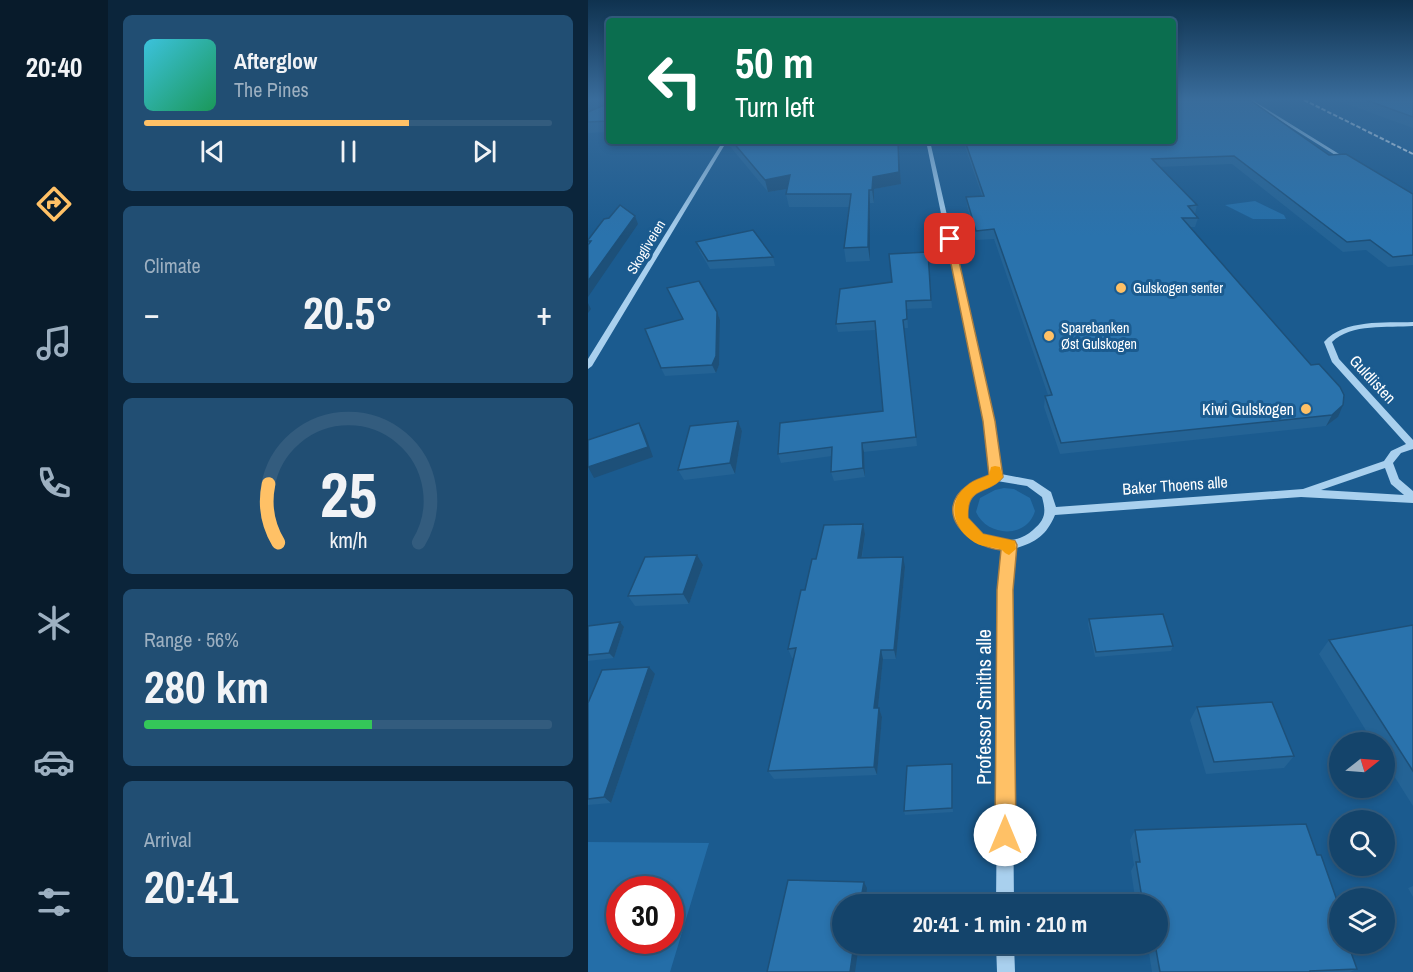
<!DOCTYPE html>
<html lang="en">
<head>
<meta charset="utf-8">
<style>
  body { margin:0; font-family:"Archivo Narrow",sans-serif; background:#214e73; color:#f1f3f6; height:100vh; display:flex; flex-direction:column; font-size:22px; white-space:nowrap }
  * { box-sizing:border-box; margin:0 }
  p { font-size:20px; color:#9db0c1 }
  .icon { flex:none; width:33px; height:33px; fill:none; stroke:currentColor; stroke-width:2; stroke-linecap:round; stroke-linejoin:round }
  .map { position:relative; flex:1; overflow:hidden }
  .details { display:flex; flex-direction:column; gap:15px; padding:15px; background:#0b253b; width:480px }
  .details>* { flex:none }
  .hud { position:absolute; left:18px; top:18px; width:570px; height:126px; border-radius:6px; box-shadow:0 3px 9px #0003,0 0 0 2px #335c7e; background:#0b6e4f; color:#fff; overflow:hidden }
  .needle { width:39px; rotate:73deg }
  .controls { position:absolute; left:741px; top:732px; display:grid; gap:12px }
  .controls a { display:grid; place-items:center; width:66px; height:66px; border-radius:50%; background:#14446b; box-shadow:0 3px 9px #0003,0 0 0 2px #335c7e; font-size:30px }
  .speed { position:absolute; left:18px; top:876px; display:flex; gap:12px; font-size:30px; font-weight:700; text-align:center }
  .speed>* { display:grid; place-content:center; width:78px; height:78px; border-radius:50%; background:#14446b; box-shadow:0 3px 9px #0003,0 0 0 2px #335c7e; line-height:1 }
  .speed .limit { border:9px solid #d22; background:#fff; color:#111 }
  .pin { position:absolute; display:grid; place-items:center; width:51px; height:51px; color:#fff; margin:-26px; border-radius:12px; box-shadow:0 3px 9px #0006 }
  .me { position:absolute; width:66px; margin:-33px; rotate:0deg; stroke-linejoin:round; filter:drop-shadow(0 0 4px #0008) }
  .turn { display:flex; align-items:center; gap:21px; height:126px; padding:0 30px; font-size:27px }
  .turn .icon { width:78px; height:78px; stroke-width:2.5 }
  .turn b { display:block; font-size:42px; line-height:51px }
  .big { font-size:45px; font-weight:700; line-height:1.1 }
  .details .widget { flex:1; display:flex; flex-direction:column; justify-content:center; gap:9px; min-width:0; padding:0 21px; border-radius:9px; background:#214e73 }
  .details .dial { align-items:center; gap:0 }
  .dial svg { height:156px; overflow:visible; fill:none; stroke:#335c7e; stroke-width:7; stroke-linecap:round; text-anchor:middle }
  .dial text { fill:#f1f3f6; stroke:none }
  .song { display:flex; align-items:center; gap:18px }
  .cover { width:72px; height:72px; border-radius:9px; background:linear-gradient(135deg,hsl(190 70% 55%),hsl(150 70% 35%)) }
  .played { height:6px; border-radius:3px; background:linear-gradient(90deg,#ffc166 65%,#335c7e 65%) }
  .keys { display:flex; justify-content:space-around; direction:ltr }
  .heat { display:flex; justify-content:space-between; align-items:center; font-size:33px; direction:ltr }
  .charge { height:9px; border-radius:4px; background:linear-gradient(90deg,#34c759 56%,#335c7e 0) }
  .trip { position:absolute; left:244px; top:894px; width:336px; height:60px; border-radius:30px; background:#14446b; box-shadow:0 3px 9px #0003,0 0 0 2px #335c7e; font-weight:700; line-height:60px; text-align:center }
  main { display:flex; flex:1; min-height:0 }
  .menu { display:flex; flex-direction:column; width:108px; justify-content:space-around; align-items:center; background:#081b2b; color:#9db0c1 }
  .menu .icon { width:42px; height:42px }
  .menu .on { color:#ffc166 }
  .menu b { font-size:27px; color:#f1f3f6 }
  .map>svg:first-child { display:block }
</style>
</head>
<body>
<main>
<nav class="menu">
<b>20:40</b>
<svg class="icon on" aria-label="directions" viewBox="0 0 24 24"><path d="M12 3l9 9-9 9-9-9zM9 14v-3h6M13 9l2 2-2 2"/></svg>
<svg class="icon" aria-label="music" viewBox="0 0 24 24"><path d="M9 18V5l10-2v13"/><circle cx="6" cy="18" r="3"/><circle cx="16" cy="16" r="3"/></svg>
<svg class="icon" aria-label="phone" viewBox="0 0 24 24"><path d="M5 4h4l2 5-3 2q2 4 5 5l2-3 5 2v4C11 20 4 13 5 4z"/></svg>
<svg class="icon" aria-label="climate" viewBox="0 0 24 24"><path d="M12 3v18M4 7l16 10M4 17L20 7"/></svg>
<svg class="icon" aria-label="car" viewBox="0 0 24 24"><path d="M5 17H2v-5l4-1 3-4h7l3 4 3 1v5h-3M9 17h6M6 11h13"/><circle cx="7" cy="17" r="2"/><circle cx="17" cy="17" r="2"/></svg>
<svg class="icon" aria-label="filters" viewBox="0 0 24 24"><path d="M4 7h16M4 17h16"/><circle cx="9" cy="7" r="2"/><circle cx="15" cy="17" r="2"/></svg>
</nav>
<section class="details">
<div class="widget">
<div class="song"><i class="cover"></i><div><b>Afterglow</b><p>The Pines</p></div></div>
<div class="played"></div>
<div class="keys"><svg class="icon" aria-label="previous" viewBox="0 0 24 24"><path d="M18 5L8 12l10 7zM5 5v14"/></svg><svg class="icon" aria-label="pause" viewBox="0 0 24 24"><path d="M8 5v14M16 5v14"/></svg><svg class="icon" aria-label="next" viewBox="0 0 24 24"><path d="M6 5l10 7-10 7zM19 5v14"/></svg></div>
</div>
<div class="widget"><p>Climate</p>
<div class="heat"><a>−</a><b class="big">20.5°</b><a>+</a></div>
</div>
<div class="widget dial"><svg viewBox="0 0 100 80">
<path d="M14 69A42 42 0 1 1 86 69"/>
<path d="M14 69A42 42 0 0 1 9 39" stroke="#ffc166"/>
<text x="50" y="56" font-size="32" font-weight="700">25</text>
<text x="50" y="72" font-size="11">km/h</text>
</svg></div>
<div class="widget"><p>Range · 56%</p><b class="big">280 km</b><div class="charge"></div></div>
<div class="widget"><p>Arrival</p><b class="big">20:41</b></div>
</section>
<div class="map">
<svg width="825" height="972" viewBox="0 0 825 972">
  <rect width="100%" height="100%" fill="#1b5b8f"/>
  <path fill="#246ea8" fill-rule="evenodd" d="M667,201L696,215L698,219H665L637,205Z
    M416,488L426,489L442,498L447,511C439,539 399,537 388,512L392,498L407,490Z
    M0,842L121,843L82,972H0ZM32,890H82V940H32Z"/>
  <g fill="none" stroke-linecap="round" stroke-linejoin="round">
    <path fill="#a9d0ee" fill-rule="evenodd" d="M659,100H664L764,162L760,163Z
      M135,141H139L4,366L0,369V359Z
      M338,141H342L406,421L413,474L445,480L463,492L468,507L715,489L796,461L803,451L818,444L744,362L736,342C756,319 797,323 825,322V326C800,328 763,323 744,342L751,359L825,440V449L813,453L805,463L811,479L825,491V503L713,497L467,515C458,536 448,542 426,549L423,590L426,904H408L411,590L415,550C402,548 395,546 384,538C349,515 374,488 403,475L396,421ZM797,468L803,484L816,495L733,490ZM409,481L439,486L454,497C458,512 458,519 445,530C408,563 338,512 409,481Z
      M408,944H426L427,972H409Z"/>
    <path stroke="#fff" stroke-width="2" stroke-dasharray="4.5 2" stroke-linecap="butt" d="M716,100L825,154"/>
  </g>
  <path fill="#246395" d="M748,100H825V128Z
    M21,103V132L0,133V112Z
    M139,141H310L313,184L286,189V203H282V261L258,262L256,248L261,207H201L198,194L199,189L180,192L140,144Z
    M375,141H585L741,155L825,194V265L800,267L778,250L755,252L644,164L572,167L609,205L607,214L610,218L607,227H601L750,417L738,426L472,454L456,407L457,396L460,395L406,239L388,240L379,206L378,197L394,196Z
    M108,242L185,257L187,266L122,269L111,250Z
    M340,252L344,308L319,309L320,328H316L329,446L276,452L277,477L246,481L243,472L244,456L193,463L190,454L295,411L288,330L250,332L248,324L304,282Z
    M79,288L129,312L132,320L131,365L128,373L77,376L73,368L94,319Z
    M150,421L154,431L147,474L96,480L90,470Z
    M275,524L277,534L274,558L317,567L308,659H295L290,708H291L294,717L289,775L186,779L180,771L206,658H204L200,649L228,559Z
    M115,565L101,604L47,606L40,596Z
    M501,619L585,646L583,651L507,657L500,624Z
    M825,625V806L796,760V742H785L731,654L741,640Z
    M0,626L36,627L26,658L0,661Z
    M67,674L23,803L0,805V703Z
    M609,707L706,756L696,768L618,774L602,720Z
    M364,764L365,812L317,815L316,811Z
    M547,830L752,944L769,969L762,972H564L560,946H554V944H570V904H548L543,871L546,865L542,840Z
    M825,886V897L820,888Z"/>
  <path fill="#1d5079" d="M310,141L313,184L286,189V203L284,190L285,177Z
    M202,175L205,188L180,192L177,180Z
    M281,190L282,203V261L280,247Z
    M47,216L50,224L0,297V281Z
    M0,303L3,309L0,313Z
    M129,312L132,320L131,365L128,373L124,365Z
    M755,405L750,417L738,426L744,415Z
    M150,421L154,431L147,474L142,463Z
    M51,423L57,434L65,457L6,478L0,467Z
    M274,443L276,452L277,477L275,468Z
    M275,524L277,534L272,568L270,558Z
    M109,555L115,565L101,604L95,594Z
    M315,557L317,567L308,659L306,650Z
    M32,622L36,627L26,658L21,653Z
    M293,650L295,659L289,717L286,708Z
    M61,667L67,674L23,803L16,797Z
    M291,708L294,717L289,775L286,767Z
    M276,882L279,888L277,904H272Z
    M266,944H271L267,972H262Z"/>
  <path fill="#2a73ad" stroke="#1d5079" stroke-width="1.5" d="M585,100H662L741,155L758,154L825,194V255L805,257L782,240L759,242L646,156L564,159L609,205L600,206L610,218H594L723,365L731,364L752,387L756,395L755,405L744,415L473,443L457,396L464,395L406,229L388,231L378,197L396,196L377,141H585Z
    M778,100H825V117Z
    M21,103V121L0,122V112Z
    M144,141H310L311,172L285,177L284,190H281L280,247L256,248L263,194H198L202,175L177,180Z
    M32,205L47,216L0,281V245L3,241H0V240L16,219L21,218Z
    M165,230L185,257L120,261L108,242Z
    M340,252L343,300L318,301L319,319L315,320L328,437L274,443L275,468L243,472L244,447L190,454L192,423L295,411L287,321L248,324L252,289L304,282L301,254Z
    M111,281L129,312L128,356L124,365L73,368L57,329L95,319L79,288Z
    M150,421L142,463L90,470L102,426Z
    M51,423L60,447L0,467V440Z
    M275,524L270,558L315,557L306,650H293L286,708H291L286,767L180,771L208,648L200,649L213,590H217L224,559H228L236,525Z
    M109,555L95,594L40,596L57,557Z
    M575,614L585,646L508,652L501,619Z
    M32,622L21,653L0,655V626Z
    M825,625V771L741,640Z
    M61,667L16,797L0,799V703L14,670Z
    M684,702L706,756L626,762L609,707Z
    M364,764V808L316,811L319,766Z
    M718,824L729,855H733L752,909V944H760L769,969L722,971V972H572L567,944H570V904H555L548,862H552L547,830Z
    M200,880L276,882L272,904H255V944H266L262,972H179Z"/>
  <linearGradient id="sky" x2="0" y2="1"><stop stop-color="#0f324f"/><stop offset="0.42" stop-color="#396c9b"/><stop offset="1" stop-color="#396c9b" stop-opacity="0"/></linearGradient>
  <rect width="825" height="236" fill="url(#sky)"/>
  <path fill="#ffc166" stroke="#a67d42" stroke-width="1.5" d="M362,236L366,239L407,421L415,477C400,496 378,484 380,518L395,534L427,541L429,545L425,590L428,835L425,843L417,846L410,843L407,835L409,590L413,550C381,547 343,512 380,485C386,480 394,478 401,475L395,421L358,239Z"/>
  <path fill="#f59e0b" d="M407,466L412,467L415,477C400,496 378,484 380,518L395,534L427,541L428,549L421,555C418,554 416,552 414,550C406,546 392,548 383,540C364,526 359,500 380,485C386,480 394,478 401,475L403,467Z"/>
  <g fill="#ffc166" stroke="#1b5b8f" stroke-width="2">
    <circle cx="533" cy="288" r="6"/>
    <circle cx="461" cy="336" r="6"/>
    <circle cx="718" cy="409" r="6"/>
  </g>
  <g text-anchor="middle" dominant-baseline="central" stroke-width="6" stroke-linejoin="round" paint-order="stroke">
    <g font-size="14" fill="#fff" stroke="#1b5b8f">
      <text transform="translate(58 247) rotate(-59)">Skogliveien</text>
    </g>
    <g font-size="14" fill="#fff" stroke="#1b5b8f" text-anchor="start">
      <text x="545" y="288">Gulskogen senter</text>
      <text x="473" y="328">Sparebanken<tspan x="473" dy="16">Øst Gulskogen</tspan></text>
    </g>
    <g font-size="16" fill="#fff" stroke="#1b5b8f">
      <text transform="translate(785 379) rotate(47)">Guldlisten</text>
      <text transform="translate(587 485) rotate(-4)">Baker Thoens alle</text>
    </g>
    <g font-size="16" fill="#fff" stroke="#1b5b8f" text-anchor="end">
      <text x="706" y="409">Kiwi Gulskogen</text>
    </g>
    <g font-size="20" fill="#fff" stroke="#1b5b8f">
      <text transform="translate(395 707) rotate(-90)">Professor Smiths alle</text>
    </g>
  </g>
</svg>
<div class="controls">
<a><svg class="needle" viewBox="-14 -14 28 28"><path d="M0-13l5 13h-10z" fill="#e53935"/><path d="M0 13l5-13h-10z" fill="#9db0c1"/></svg></a>
<a><svg class="icon" aria-label="search" viewBox="0 0 24 24"><circle cx="10" cy="10" r="6"/><path d="M15 15l6 6"/></svg></a>
<a><svg class="icon" aria-label="layers" viewBox="0 0 24 24"><path d="M12 4l9 5-9 5-9-5zM3 14l9 5 9-5"/></svg></a>
</div>
<div class="speed"><div class="limit">30</div></div>
<div class="pin" style="left:362px;top:239px;background:#d93025"><svg class="icon" aria-label="arrive" viewBox="0 0 24 24"><path d="M6 21V4h12l-3 4 3 4H6"/></svg></div>
<svg class="me" style="left:417px;top:835px" viewBox="-20 -20 40 40"><circle r="19" fill="#fff"/><path d="M0-13L10 11 0 6-10 11z" fill="#ffc166"/></svg>
<div class="trip">20:41 · 1 min · 210 m</div>
<div class="hud">
<div class="turn"><svg class="icon" aria-label="left" viewBox="0 0 24 24"><path d="M17 20v-9H6M10 6l-5 5 5 5"/></svg><div><b>50 m</b>Turn left</div></div>
</div>
</div>
</main>
</body>
</html>
